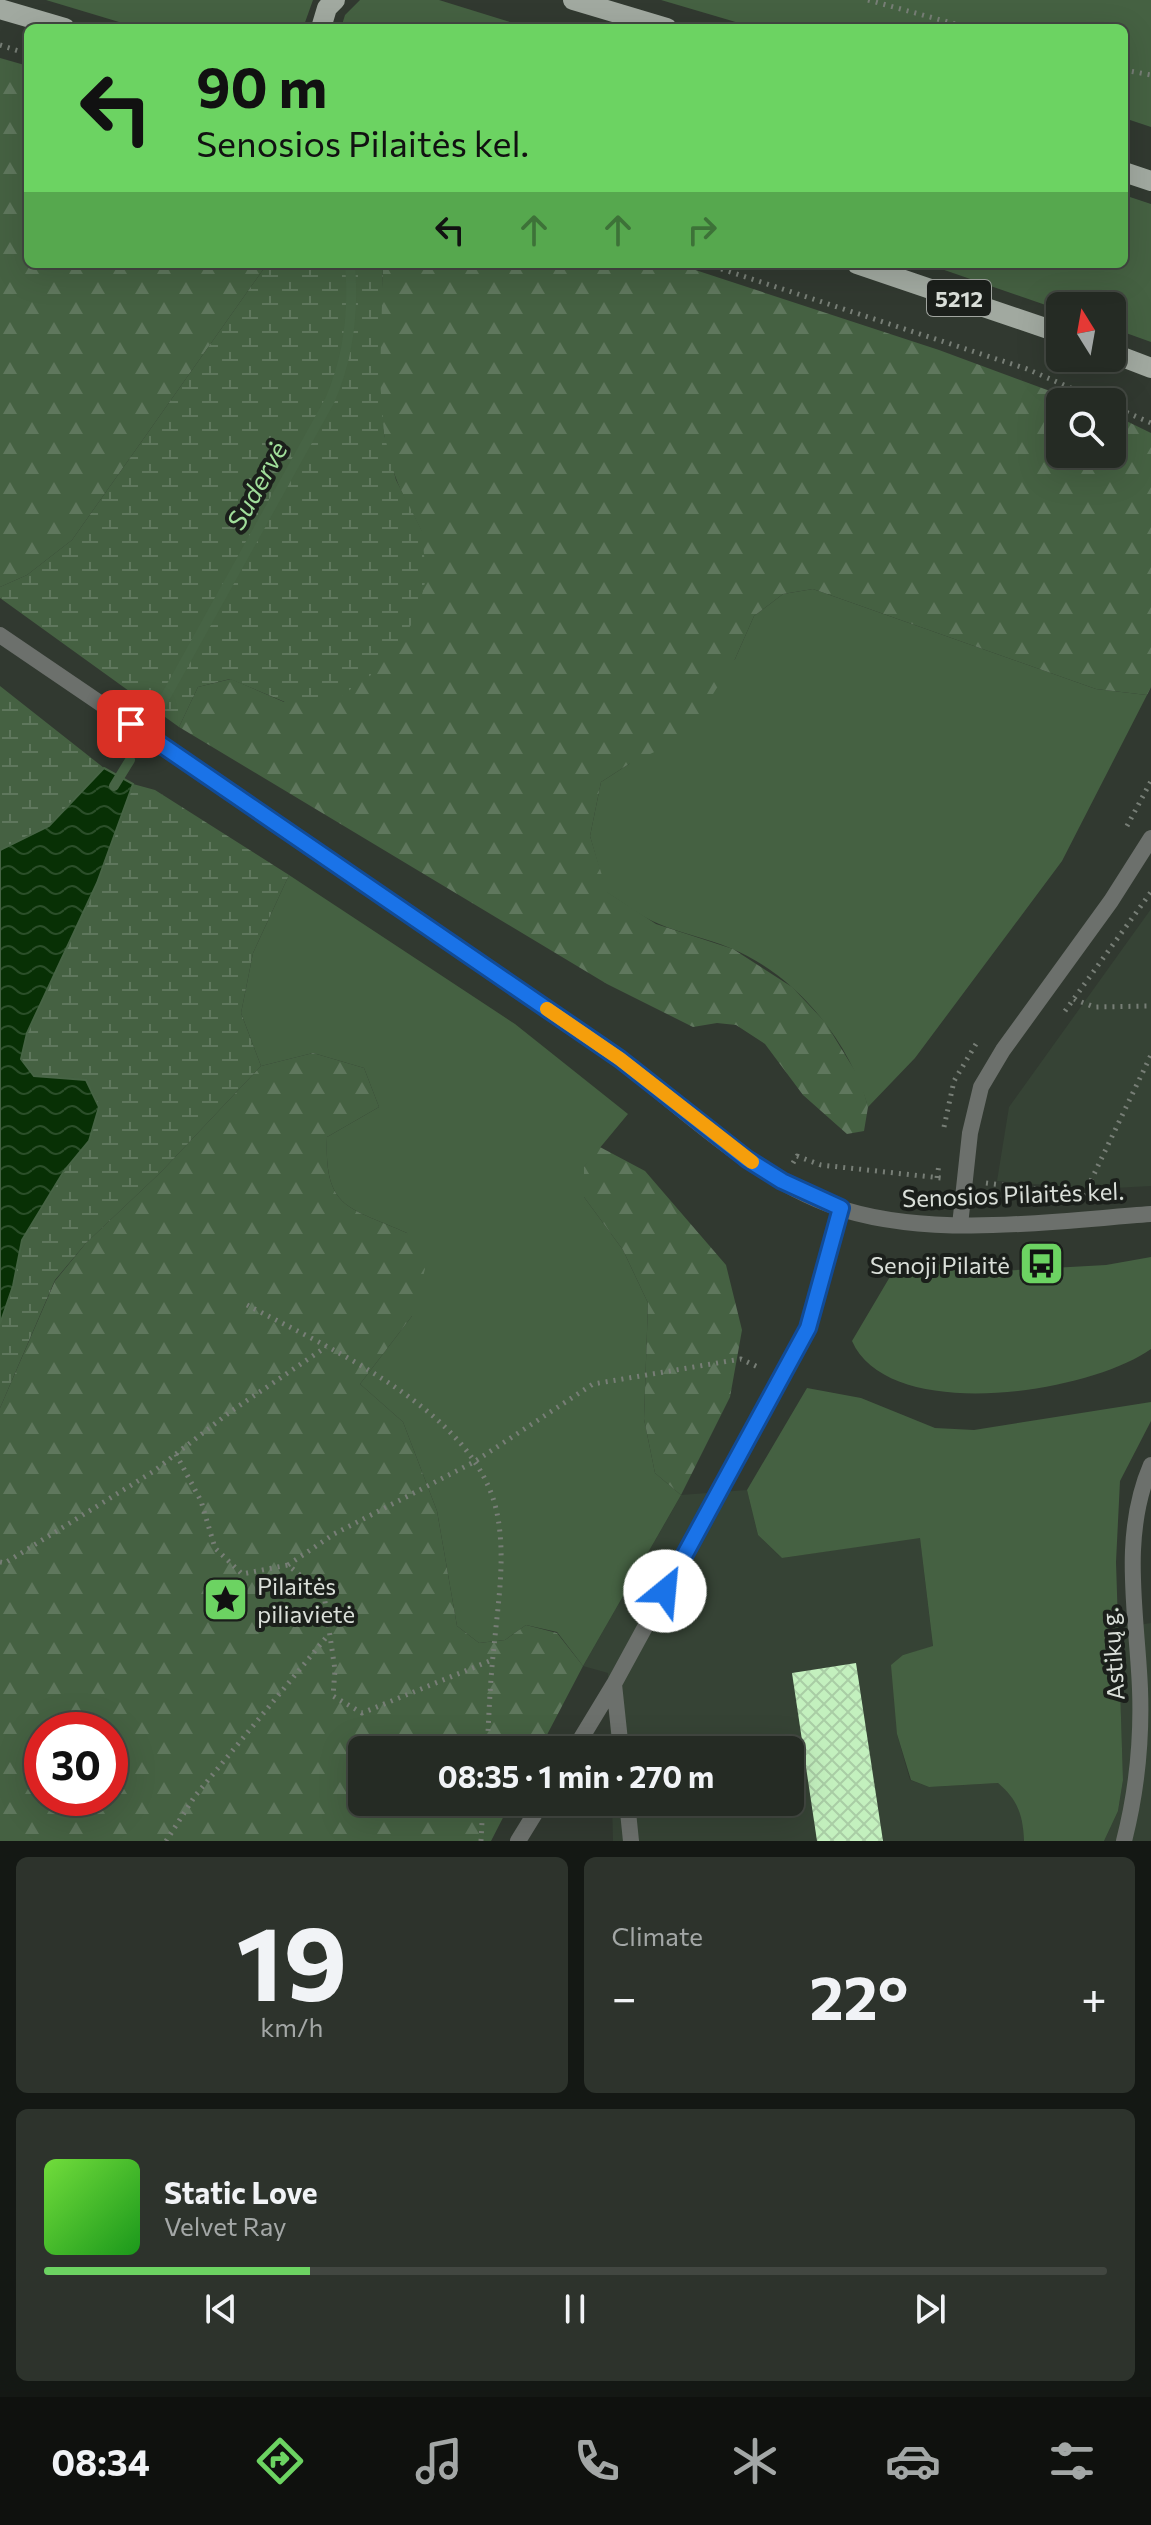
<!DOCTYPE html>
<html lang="en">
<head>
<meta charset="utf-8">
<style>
  body { margin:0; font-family:Commissioner,sans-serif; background:#2d332c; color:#f1f3f6; height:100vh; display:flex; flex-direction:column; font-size:30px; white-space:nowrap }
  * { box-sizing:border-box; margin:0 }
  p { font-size:26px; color:#a3a7a6 }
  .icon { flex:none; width:44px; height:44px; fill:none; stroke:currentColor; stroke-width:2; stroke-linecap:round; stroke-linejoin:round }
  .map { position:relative; height:1841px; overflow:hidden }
  .sheet { display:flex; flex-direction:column; gap:16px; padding:16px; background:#141814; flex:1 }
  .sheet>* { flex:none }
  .guide { position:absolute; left:24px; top:24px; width:1104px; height:244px; border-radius:12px; box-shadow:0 8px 32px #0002,0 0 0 2px #424741; background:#6cd362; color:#111; overflow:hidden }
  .needle { width:52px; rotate:349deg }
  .tools { position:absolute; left:1046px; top:292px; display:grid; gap:16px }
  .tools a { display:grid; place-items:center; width:80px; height:80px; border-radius:12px; background:#252b24; box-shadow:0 8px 32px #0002,0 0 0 2px #424741; font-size:40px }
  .speed { position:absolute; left:24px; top:1712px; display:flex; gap:16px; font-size:40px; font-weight:700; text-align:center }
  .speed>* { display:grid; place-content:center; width:104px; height:104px; border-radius:50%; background:#252b24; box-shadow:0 8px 32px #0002,0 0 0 2px #424741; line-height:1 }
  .speed .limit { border:12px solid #d22; background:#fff; color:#111 }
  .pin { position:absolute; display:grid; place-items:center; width:68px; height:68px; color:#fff; margin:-34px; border-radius:16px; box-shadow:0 4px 12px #0006 }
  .me { position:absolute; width:88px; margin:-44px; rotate:28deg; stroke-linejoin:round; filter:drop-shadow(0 0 6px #0008) }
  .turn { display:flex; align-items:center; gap:28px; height:168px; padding:0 40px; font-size:36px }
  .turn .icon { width:104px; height:104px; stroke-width:2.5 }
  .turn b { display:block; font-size:56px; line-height:68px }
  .lanes { display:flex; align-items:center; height:76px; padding:0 40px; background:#0003; justify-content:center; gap:40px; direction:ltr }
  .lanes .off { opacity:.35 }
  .big { font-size:60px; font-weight:700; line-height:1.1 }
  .sheet .card { flex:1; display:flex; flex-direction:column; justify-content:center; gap:12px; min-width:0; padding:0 28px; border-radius:12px; background:#2d332c }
  .sheet .dial { align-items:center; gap:0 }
  .dial b { font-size:104px; line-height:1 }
  .song { display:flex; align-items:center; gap:24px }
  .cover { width:96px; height:96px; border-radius:12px; background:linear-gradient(135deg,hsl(100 70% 55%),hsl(120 70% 35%)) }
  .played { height:8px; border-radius:4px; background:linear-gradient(90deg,#6cd362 25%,#424741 25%) }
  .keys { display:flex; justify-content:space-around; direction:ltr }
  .heat { display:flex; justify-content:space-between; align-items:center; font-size:44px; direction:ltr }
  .sheet .tiles { flex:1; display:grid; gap:16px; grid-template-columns:1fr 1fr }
  .card:last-child { grid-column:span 2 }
  .trip { position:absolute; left:348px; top:1736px; width:456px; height:80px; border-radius:12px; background:#252b24; box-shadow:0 8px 32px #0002,0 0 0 2px #424741; font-weight:700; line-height:80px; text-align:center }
  .dock { display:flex; height:128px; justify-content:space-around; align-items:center; background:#0f110e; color:#a3a7a6 }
  .dock .icon { width:56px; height:56px }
  .dock .on { color:#6cd362 }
  .dock b { font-size:36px; color:#f1f3f6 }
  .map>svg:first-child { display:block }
</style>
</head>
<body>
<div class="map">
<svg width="1151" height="1841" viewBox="0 0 1151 1841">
  <defs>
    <pattern id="forest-firs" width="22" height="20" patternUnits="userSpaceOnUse" patternTransform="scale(2)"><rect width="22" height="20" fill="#456142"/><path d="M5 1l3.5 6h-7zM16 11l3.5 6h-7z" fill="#5f775d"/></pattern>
    <pattern id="wetland-marsh" width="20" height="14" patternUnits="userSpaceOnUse" patternTransform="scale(2)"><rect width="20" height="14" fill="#456142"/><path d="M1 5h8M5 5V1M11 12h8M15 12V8" fill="none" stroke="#5f775d"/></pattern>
    <pattern id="water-waves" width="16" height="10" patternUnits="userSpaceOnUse" patternTransform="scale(2)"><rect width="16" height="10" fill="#083005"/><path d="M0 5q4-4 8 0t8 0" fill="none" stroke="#2b4e29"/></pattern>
    <pattern id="building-cross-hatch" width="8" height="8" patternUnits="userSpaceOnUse" patternTransform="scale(2)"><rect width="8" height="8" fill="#c3f0be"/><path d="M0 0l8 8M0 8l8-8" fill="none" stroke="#a9cda5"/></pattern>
  </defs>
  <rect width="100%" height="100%" fill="#313930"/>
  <path fill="#364335" d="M1151,909V1186L1095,1189L997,1181L1009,1107Z
    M747,1490L758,1535L782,1558L920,1537L933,1647L903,1655L897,1734L910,1780L929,1787L998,1783L1014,1797L1023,1818L1024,1841H613L612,1802H790V1750H611L608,1673L583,1666L681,1495Z
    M1151,1623V1841H1104L1118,1811L1123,1780L1118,1628Z"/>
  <path fill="#456142" d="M46,0H313L303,28H139Z
    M360,0H439L529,28H341L345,15Z
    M661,0H1151V127L1124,118V28H756Z
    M1124,195L1151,204V342L1112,328V306H1060V310L927,264H1124Z
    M813,589L1096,689L1147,695L1062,861L915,1058L868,1107C849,1040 795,974 730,948C707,938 682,934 659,924C641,917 623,902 606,892L590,836L601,782L629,764L735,659L754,616L783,594Z
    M289,875L515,1024L628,1114L584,1167V1197L623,1250L648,1303L644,1419L655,1473L681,1495L583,1666L557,1632L526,1625L505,1640L479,1643L457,1626L437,1511L403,1422L360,1384L412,1316L407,1233C349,1207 324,1210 327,1137L379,1107L364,1068L313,1053L261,1066L241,1013L253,953Z
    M1151,1257V1349C1090,1393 889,1425 852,1341L891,1275L912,1265L959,1264L981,1272L1106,1265Z
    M807,1388L861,1398L935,1428L974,1430L1151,1402V1421L1120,1481L1116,1562L1123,1780L1118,1811L1104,1841H1024C1023,1815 1018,1800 998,1783L929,1787L911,1780L897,1734L891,1665L903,1655L933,1646L920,1538L782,1558L758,1535L747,1490Z"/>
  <path fill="url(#forest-firs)" fill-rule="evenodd" d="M0,58L28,66V264H267L72,540L27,575L0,587Z
    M383,264H677L939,350L1080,402H1060V454H1112V414L1151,433V687L1147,695L1096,689L813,589L783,594L754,616L735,659L686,737L629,764L601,782L590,836L607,892L656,924L733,949L792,987L825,1022L860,1079L868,1107L864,1131L847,1134L803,1095L765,1044L736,1025L717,1023L693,1027L607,984L179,727L198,687L231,679L284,702L422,532C414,515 404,499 397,481C370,415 381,334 383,264Z
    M313,1053L364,1068L379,1107L327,1137C324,1210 349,1207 407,1233L425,1269L412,1316L360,1384L403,1422L437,1511L457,1626L479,1643L505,1640L526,1625L557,1633L583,1666L539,1750H362V1802H511L491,1841H0V1408L55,1281L86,1243L161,1172L261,1066ZM42,1730H110V1798H42Z
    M598,1146L645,1171L726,1265L742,1330L730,1397L681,1495L655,1473L644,1419L648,1303L623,1250L584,1197V1167Z"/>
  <path fill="url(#wetland-marsh)" d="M267,264H383L380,380L384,434L396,480L422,531L426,578L416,619L371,675L341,696L285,702L230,679L198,687L179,727L0,598V587L27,575L72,540Z
    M0,686L104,768L49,826L0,850Z
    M133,784L155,790L289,875L253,953L241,1013L261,1066L161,1172L86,1243L55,1280L0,1408V1324L13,1286L22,1240L64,1171L89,1141L53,1077L34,1076L21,1059L27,1033L97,883Z"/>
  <path fill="url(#water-waves)" stroke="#476445" stroke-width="2" d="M104,768L133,784L97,883L27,1033L21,1059L34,1076L86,1080L99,1107L89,1141L64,1171L22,1240L13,1286L0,1324V850L49,826Z"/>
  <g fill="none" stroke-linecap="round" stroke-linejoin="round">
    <path stroke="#476445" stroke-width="10" d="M156,714L330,400C349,356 354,312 350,264
      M114,786L130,760"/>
  </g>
  <path fill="url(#building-cross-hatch)" d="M856,1663L883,1841H817L792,1673Z"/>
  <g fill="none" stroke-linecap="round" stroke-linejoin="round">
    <path stroke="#777e76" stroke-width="5" stroke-dasharray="2 6" stroke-linecap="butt" d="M868,0L970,28
      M0,45L28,54
      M1124,70L1151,75
      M706,264L1027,369L1103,402
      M1112,406L1151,423
      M1127,826L1151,781
      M1074,999L1094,1007L1151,1006
      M1065,1011L1151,892
      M944,1127L954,1081L976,1044
      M793,1163L797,1156L821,1165L941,1178
      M937,1178L939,1164
      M986,1183L1072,1194
      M1084,1195L1151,1055
      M247,1305C330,1349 476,1411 497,1513C506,1557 498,1603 494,1647C490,1681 489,1716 487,1750
      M176,1454L201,1501L215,1548L242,1574L288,1565L324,1595L335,1670L333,1696L362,1713L492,1660
      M0,1562L5,1563L154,1471L230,1412L326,1347
      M288,1565L334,1534L474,1462L593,1384L741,1359L760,1368
      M166,1841L195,1796L329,1634
      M481,1841L483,1802"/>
    <path stroke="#6c706c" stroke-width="16" d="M0,635C197,769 395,903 591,1039C673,1096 748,1180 845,1210C938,1238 1055,1221 1151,1214
      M960,1225L970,1133L981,1087L1003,1050L1111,901L1151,838
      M574,1750L614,1684
      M621,1750L614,1684L808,1328L841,1208
      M627,1802L631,1841
      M518,1841L542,1802
      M1124,1841C1137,1790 1142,1742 1140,1689C1137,1614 1120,1537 1151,1465"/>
    <path stroke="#a1a9a0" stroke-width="20" d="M573,0L667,28
      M0,9L65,28
      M321,28L327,8L335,0
      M1124,172L1151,181
      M857,264L1060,333
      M1112,353L1151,368"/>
  </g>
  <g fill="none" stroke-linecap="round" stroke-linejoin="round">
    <defs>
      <path id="route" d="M131,724L620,1059L747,1159L782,1181L841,1208L808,1328L665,1591"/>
    </defs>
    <use href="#route" stroke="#114b97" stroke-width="20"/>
    <use href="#route" stroke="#1a73e8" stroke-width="14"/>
    <path stroke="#f59e0b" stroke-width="14" d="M547,1009L620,1059L752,1162"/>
  </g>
  <defs>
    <symbol id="bus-square" viewBox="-11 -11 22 22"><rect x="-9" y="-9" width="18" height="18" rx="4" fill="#6cd362" stroke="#1b1f1b"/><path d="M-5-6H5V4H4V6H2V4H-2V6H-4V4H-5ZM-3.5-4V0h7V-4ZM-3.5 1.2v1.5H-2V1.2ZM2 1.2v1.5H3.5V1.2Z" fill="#111"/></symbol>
    <symbol id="sight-square" viewBox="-11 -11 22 22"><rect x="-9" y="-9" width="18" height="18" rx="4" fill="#6cd362" stroke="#1b1f1b"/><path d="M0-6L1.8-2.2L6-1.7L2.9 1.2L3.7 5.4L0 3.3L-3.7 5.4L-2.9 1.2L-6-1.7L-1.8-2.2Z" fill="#111"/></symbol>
  </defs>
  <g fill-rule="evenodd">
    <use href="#bus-square" x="1016" y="1238" width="51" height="51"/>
    <use href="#sight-square" x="200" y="1574" width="51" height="51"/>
  </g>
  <g text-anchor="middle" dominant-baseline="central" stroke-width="8" stroke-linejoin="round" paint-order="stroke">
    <rect fill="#1b1f1b" stroke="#a1a5a0" stroke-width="2" x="927" y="280" width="64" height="36" rx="6"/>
    <g font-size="22" font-weight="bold" fill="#dadfd9">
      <text x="959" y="298">5212</text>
    </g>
    <g font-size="24" fill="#dadfd9" stroke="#1b1f1b">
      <text transform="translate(1013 1194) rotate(-2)">Senosios Pilaitės kel.</text>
      <text transform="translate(1112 1654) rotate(-94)">Astikų g.</text>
    </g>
    <g font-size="24" fill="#dadfd9" stroke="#1b1f1b" text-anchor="end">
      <text x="1010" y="1264">Senoji Pilaitė</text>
      <text x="257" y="1585" text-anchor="start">Pilaitės<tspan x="257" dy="28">piliavietė</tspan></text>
    </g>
    <g font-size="26" font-style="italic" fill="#a0de9a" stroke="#1b1f1b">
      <text transform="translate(256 485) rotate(-61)">Sudervė</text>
    </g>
  </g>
</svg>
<div class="tools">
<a><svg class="needle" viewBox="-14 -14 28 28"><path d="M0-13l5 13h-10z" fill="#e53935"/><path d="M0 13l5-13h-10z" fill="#a3a7a6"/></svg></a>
<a><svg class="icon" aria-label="search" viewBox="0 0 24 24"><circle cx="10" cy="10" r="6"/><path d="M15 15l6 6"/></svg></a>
</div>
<div class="speed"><div class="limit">30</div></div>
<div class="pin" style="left:131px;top:724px;background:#d93025"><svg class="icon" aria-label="arrive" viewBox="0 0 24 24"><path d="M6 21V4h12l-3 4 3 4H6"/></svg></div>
<svg class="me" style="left:665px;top:1591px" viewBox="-20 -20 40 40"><circle r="19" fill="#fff"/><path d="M0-13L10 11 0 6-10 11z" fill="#1a73e8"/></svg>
<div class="trip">08:35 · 1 min · 270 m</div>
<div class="guide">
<div class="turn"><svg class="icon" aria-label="left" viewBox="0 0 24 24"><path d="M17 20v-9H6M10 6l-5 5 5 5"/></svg><div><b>90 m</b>Senosios Pilaitės kel.</div></div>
<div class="lanes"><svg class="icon" aria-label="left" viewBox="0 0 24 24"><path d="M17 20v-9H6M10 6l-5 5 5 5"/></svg><svg class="icon off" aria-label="ahead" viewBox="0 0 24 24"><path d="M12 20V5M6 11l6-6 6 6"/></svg><svg class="icon off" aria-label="ahead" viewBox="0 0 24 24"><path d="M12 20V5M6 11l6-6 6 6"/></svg><svg class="icon off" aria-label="right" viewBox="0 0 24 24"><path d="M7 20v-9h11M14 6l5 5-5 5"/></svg></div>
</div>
</div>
<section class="sheet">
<div class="tiles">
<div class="card dial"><b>19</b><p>km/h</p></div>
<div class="card"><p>Climate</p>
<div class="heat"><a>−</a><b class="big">22°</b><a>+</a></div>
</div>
<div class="card">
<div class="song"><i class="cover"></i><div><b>Static Love</b><p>Velvet Ray</p></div></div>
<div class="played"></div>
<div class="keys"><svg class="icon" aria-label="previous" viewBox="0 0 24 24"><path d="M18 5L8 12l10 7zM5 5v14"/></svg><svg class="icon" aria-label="pause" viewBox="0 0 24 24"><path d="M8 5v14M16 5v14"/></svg><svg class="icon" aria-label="next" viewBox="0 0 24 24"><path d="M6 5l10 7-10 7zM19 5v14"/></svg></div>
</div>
</div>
</section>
<nav class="dock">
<b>08:34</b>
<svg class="icon on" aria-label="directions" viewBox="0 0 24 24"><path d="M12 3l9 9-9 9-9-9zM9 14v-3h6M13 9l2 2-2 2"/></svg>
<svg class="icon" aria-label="music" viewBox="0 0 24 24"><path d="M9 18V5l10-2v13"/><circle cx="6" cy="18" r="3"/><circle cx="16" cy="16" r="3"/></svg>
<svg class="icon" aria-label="phone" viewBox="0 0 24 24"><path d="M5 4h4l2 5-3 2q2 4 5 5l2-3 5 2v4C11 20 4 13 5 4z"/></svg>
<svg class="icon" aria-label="climate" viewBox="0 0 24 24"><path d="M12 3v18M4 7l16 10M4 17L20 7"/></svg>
<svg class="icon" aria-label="car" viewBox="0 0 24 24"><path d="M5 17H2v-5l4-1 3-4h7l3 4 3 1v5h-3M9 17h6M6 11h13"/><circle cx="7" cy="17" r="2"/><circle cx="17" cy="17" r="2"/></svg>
<svg class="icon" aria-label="filters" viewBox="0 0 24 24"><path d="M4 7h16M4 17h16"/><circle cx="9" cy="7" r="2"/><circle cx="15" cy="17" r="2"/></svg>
</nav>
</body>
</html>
